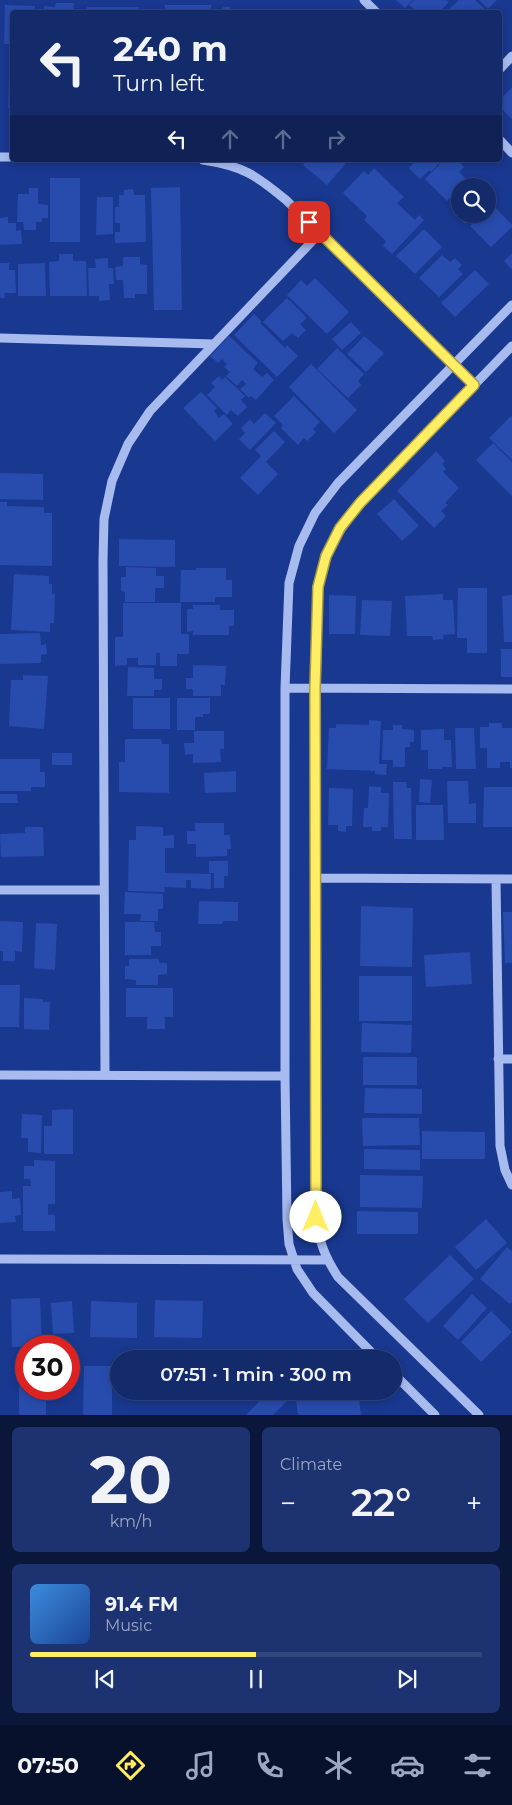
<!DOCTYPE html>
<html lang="en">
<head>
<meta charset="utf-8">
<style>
  body { margin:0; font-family:Montserrat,sans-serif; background:#1c3271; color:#f1f3f6; height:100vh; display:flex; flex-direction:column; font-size:19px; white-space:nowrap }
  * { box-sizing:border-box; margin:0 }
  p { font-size:16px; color:#9da7c1 }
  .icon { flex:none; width:28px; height:28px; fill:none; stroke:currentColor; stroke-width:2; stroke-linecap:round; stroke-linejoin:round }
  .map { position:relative; height:1415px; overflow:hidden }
  .sheet { display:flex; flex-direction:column; gap:12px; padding:12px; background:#0a173b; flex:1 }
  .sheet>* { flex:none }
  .hud { position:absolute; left:10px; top:10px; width:492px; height:152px; border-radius:5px; box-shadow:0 2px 8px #0003,0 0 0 1px #32467e; background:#132a6b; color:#f1f3f6; overflow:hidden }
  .fabs { position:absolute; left:451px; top:178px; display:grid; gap:10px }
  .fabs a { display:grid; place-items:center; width:45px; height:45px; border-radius:50%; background:#132a6b; box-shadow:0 2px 8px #0003,0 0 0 1px #32467e; font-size:25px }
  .speed { position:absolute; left:15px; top:1335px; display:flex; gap:10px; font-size:25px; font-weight:700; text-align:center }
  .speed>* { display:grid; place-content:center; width:65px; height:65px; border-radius:50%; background:#132a6b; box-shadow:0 2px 8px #0003,0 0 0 1px #32467e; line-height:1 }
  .speed .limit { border:8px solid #d22; background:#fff; color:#111 }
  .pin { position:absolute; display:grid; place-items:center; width:42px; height:42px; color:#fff; margin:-21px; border-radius:10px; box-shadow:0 2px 8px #0006 }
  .me { position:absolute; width:55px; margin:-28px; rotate:0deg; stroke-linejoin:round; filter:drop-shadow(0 0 4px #0008) }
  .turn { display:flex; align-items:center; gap:18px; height:105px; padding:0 20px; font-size:22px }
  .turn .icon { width:65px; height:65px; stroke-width:2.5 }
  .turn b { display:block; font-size:35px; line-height:42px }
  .lanes { display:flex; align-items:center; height:48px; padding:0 20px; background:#0003; justify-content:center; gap:25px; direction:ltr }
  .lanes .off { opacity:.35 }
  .big { font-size:38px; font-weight:600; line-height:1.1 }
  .sheet .card { flex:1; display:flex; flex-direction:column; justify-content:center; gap:8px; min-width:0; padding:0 18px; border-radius:8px; background:#1c3271 }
  .sheet .dial { align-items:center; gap:0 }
  .dial b { font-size:65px; line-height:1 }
  .song { display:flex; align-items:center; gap:15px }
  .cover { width:60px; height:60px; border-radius:8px; background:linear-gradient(135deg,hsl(210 70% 55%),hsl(220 70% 35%)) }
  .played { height:5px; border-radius:2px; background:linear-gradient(90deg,#ffed64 50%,#32467e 50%) }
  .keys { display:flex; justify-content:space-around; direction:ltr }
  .heat { display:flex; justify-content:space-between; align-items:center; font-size:28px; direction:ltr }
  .sheet .tiles { flex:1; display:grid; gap:12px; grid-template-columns:1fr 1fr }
  .card:last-child { grid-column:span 2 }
  .trip { position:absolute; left:110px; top:1350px; width:292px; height:50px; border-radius:25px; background:#132a6b; box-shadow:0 2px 8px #0003,0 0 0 1px #32467e; font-weight:600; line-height:50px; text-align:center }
  .menu { display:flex; height:80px; justify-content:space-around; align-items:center; background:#08112b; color:#9da7c1 }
  .menu .icon { width:35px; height:35px }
  .menu .selected { color:#ffed64 }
  .menu b { font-size:22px; color:#f1f3f6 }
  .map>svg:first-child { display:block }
</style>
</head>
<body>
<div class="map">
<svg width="512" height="1415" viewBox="0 0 512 1415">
  <rect width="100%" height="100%" fill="#19388f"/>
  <path fill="#284cad" d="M396,0H413L405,8Z
    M414,0H446L449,2L439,12H417L409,5Z
    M459,0H475L488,12H446Z
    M479,0H497L488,9Z
    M56,3H74L73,12H44V6L55,7Z
    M5,5L35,6V12H12V44H4Z
    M165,5H211V12H165Z
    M87,7H139V12H87Z
    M223,7H230V10L244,11V12H218V10H222Z
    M9,79H12V108H8Z
    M512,87V119L500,107V100Z
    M307,160H349L327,185L303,165Z
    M417,160H442L431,172L429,170L420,179L409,168Z
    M444,160H457L464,167L459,172L467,180L447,201L425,179Z
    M374,168L404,197L397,203L415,220L419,215L424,220L392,254L383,246L386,241L364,220L367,216L343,193L364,171L368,175Z
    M50,178H80V242H50Z
    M180,187L182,310H154L151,188Z
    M29,188H38V204L48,205V218H42V222H36V230H24L23,222H17L18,194H29Z
    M488,188L496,197L488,206Z
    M133,189L134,195H145L146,242L115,243V232H120V223H115V207H119V195H124V190Z
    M97,197H113V234L96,235Z
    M492,204L512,225V227L491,247L470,226L482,214H488V209Z
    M460,214H480L477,216L475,214L465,224L458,216Z
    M8,217V223H16V231L21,230L22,244L0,245V218Z
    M424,229L442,247L415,274L396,256Z
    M512,253V270L504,261Z
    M59,254H73V261H86L87,296H50L49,262L59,261Z
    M442,255L450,262L455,258L462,265L458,269L463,274L439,297L419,278Z
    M123,257H140V264L147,265V294H135V298H124L123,280H116L115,267L123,266Z
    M108,258V268H113L114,284H109L110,300L99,301V296H89L88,268H96L95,259Z
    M0,263H9V270H15L16,293H4L5,298H0Z
    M45,263L46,296H18V264Z
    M475,270L489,284L455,317L441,303Z
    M315,278L349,312L327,334L287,295L301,280L307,286Z
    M287,298L307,318L300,324L306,330L298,338L292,333L283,341L263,322Z
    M254,314L262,322L260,323L285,348L287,345L298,356L277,377L234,335Z
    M351,322L361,333L342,350L332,339Z
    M229,336L258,363L253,369L262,377L267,373L274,380L256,400L251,396L249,398L240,389L246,384L242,380L237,386L226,376L230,372L224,367L227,364L222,359L218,363L210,356Z
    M364,336L384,353L366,372L347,354Z
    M337,348L364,374L358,381L361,385L348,398L317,369Z
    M311,364L357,410L334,433L289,387Z
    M219,376L222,380L225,377L245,396L241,400L247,407L238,416L231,410L227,415L207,395L215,387L211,383Z
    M201,392L217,408L214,411L219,418L224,414L233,424L215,441L183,408Z
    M294,396L320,422L313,429L316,432L307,441L304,438L298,445L281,428L283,425L274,416Z
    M265,413L276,423L250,450L239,439L245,433L241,428L250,419L254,424Z
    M511,416L512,417V460L489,438Z
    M274,431L285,442L266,462L278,474L258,495L240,478L261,456L255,450Z
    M493,443L512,462V496L476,460Z
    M436,451L445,461L442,464L446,469L443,472L459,488L445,503L448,505L441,511L446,516L434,528L397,491Z
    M0,473L43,474V500L0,499Z
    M394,499L419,526L402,541L377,514Z
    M0,502H7V506L44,507V513H52V566L0,565Z
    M119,539L175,540V567L119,566Z
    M126,567L156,568V576H164V588H155V602H125V592L121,591V577H126Z
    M196,568H226V580H232V597H215V602H180L181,570H196Z
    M14,574L49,576V584H52V594H55L54,623H50V632L11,630Z
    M458,588H487V653H467V638H457Z
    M443,594V600H453L455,634L443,635L444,639L433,640L432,636H407L405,596Z
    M329,595L356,596L355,634H329Z
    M512,595V642H504L502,596Z
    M362,600L392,601L390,636L360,635Z
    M123,603H181V634H189V654H177V666H160V653H156V665H138V658H127V665L115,666V637H123Z
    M193,605H220V610H234V626H229V635H193V631L187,632V609H193Z
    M40,633L41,645L46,644L47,654L41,655V663L0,664V634Z
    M501,649H512V677H501Z
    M193,665L226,666L225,685H221V696H193V689H186V678H193Z
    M128,667L154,668V679H162V690H154V696H127Z
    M23,675L48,676L44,729L9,726L11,680H23Z
    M133,698H170V729H133Z
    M177,698H210V714H203V717H195V730H177Z
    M369,720L381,721L379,764H387L386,775L375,774V771L327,769L329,728H336V724L369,725Z
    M489,723H502V728H512V768H510V762H500V768H487V748H480V727H489Z
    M393,725H402V729L414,730V742H410V747H405V767H393V760H382L383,730H393Z
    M455,728H474L476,769H456Z
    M444,729V740H451L452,767H442V769H428V750H421V730Z
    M194,731H224V749H220L221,762L193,763V754L185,755L184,743H194Z
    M125,739H161L162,744H169V793L119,792V762H125Z
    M52,753H72V765H52Z
    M0,759H40V772H45V787H31V791H0Z
    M236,771V792L205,793L204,773Z
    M420,779L432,780L430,803L419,802Z
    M447,781H468L469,804L476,803V823H448Z
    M393,782H406L407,788H411L412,839H394Z
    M369,786L381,787V793H389L388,827H381V831H372V827H363L364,808H368Z
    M484,787H512V827H483Z
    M329,788L353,789L352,826H346V832L338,831V825H328Z
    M0,794H17L18,803H0Z
    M416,805H443L444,840H416Z
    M195,823H224V835H230L231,849H227V856L196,857V844H187V831H195Z
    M136,826L163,827V836L174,835V848H165V873L211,874V889L191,888V880H186V888L164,887L165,892L128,891L129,840H136Z
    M25,827H43L44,856L1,857L0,834L25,833Z
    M209,861H228V876H224V888H214V873H209Z
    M125,892L163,894V909H158V921H140L141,914H124Z
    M199,901L238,902V921H223L222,924H198Z
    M361,906L413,908L412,967L360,966Z
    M503,912H512V963H505Z
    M0,921L23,922L22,952L15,951V961H3V951H0Z
    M125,922H154L155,932H161V946H151V955H125Z
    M36,923L57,924L55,970L34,968Z
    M470,952L472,984L426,987L424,955Z
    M129,959H159V963H167V974L158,975V985H136V980L125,979V966H129Z
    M359,976H412V1021H359Z
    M0,985H20L19,1027H0Z
    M126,988H173V1017H165V1029H147V1017H126Z
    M24,998L43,999V1002H50L49,1030L24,1029Z
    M362,1023L412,1025L411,1053L361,1052Z
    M363,1057H417V1085H363Z
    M365,1088L422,1089V1114L364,1113Z
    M73,1109V1154H44V1126H52V1110Z
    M22,1114L42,1115L41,1153L28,1152V1138H21Z
    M362,1118H419L420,1145L363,1146Z
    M422,1131L485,1132V1159H422Z
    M364,1149L420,1150V1170L364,1169Z
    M34,1160L55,1161V1204H48V1215H55V1231H23V1186H31L30,1179H24V1166H34Z
    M360,1175L423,1176L422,1208L360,1207Z
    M12,1191V1199L20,1198L21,1215L15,1216L16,1222L0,1223V1192Z
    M357,1211L418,1212V1234H357Z
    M486,1219L507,1243L476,1270L455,1247Z
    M507,1247L512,1251V1302L510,1304L480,1279Z
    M450,1255L474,1279L428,1323L404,1299Z
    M472,1294L487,1308L458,1340L443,1326Z
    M40,1298L42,1346L12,1347L11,1299Z
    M155,1300L203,1301L202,1338L154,1337Z
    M72,1301L74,1333L53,1334L51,1303Z
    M91,1301L137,1303V1338L90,1337Z
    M491,1311L512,1332L481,1362L461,1342Z
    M84,1366H112V1415H83Z
    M19,1372H26V1389H46V1415H19Z
    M269,1391H285L291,1397L273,1415H246Z
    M295,1391H358L361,1415H298Z"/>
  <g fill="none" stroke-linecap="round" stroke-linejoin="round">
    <path stroke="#a7bbef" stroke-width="9" d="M364,0L376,12
      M500,69L512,56
      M500,140L512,153
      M0,157H12
      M203,160C243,166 256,175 286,200L474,385
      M0,338L214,344
      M285,688L512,689
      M315,878L512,879
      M496,879L500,1146L505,1170L512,1185
      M0,890H104
      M498,1059H512
      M0,1075L285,1076
      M105,1075L103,560L104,519L112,481L128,444L150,411L320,233
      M0,1259L327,1260
      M378,1359L313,1293L297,1269L289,1244L287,1219L285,1076V688L289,583L299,546L315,513L338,483L512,305
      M394,1374L435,1415
      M479,1415L338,1277C325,1257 319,1242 316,1217L315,878L317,621C317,609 316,597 318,585C324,552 340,529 360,503L512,346"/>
  </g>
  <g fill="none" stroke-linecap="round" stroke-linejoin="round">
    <defs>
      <path id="route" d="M309,222L474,385L360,503L340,528L326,556L318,587L315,688L316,1217"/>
    </defs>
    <use href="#route" stroke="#a69a41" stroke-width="12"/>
    <use href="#route" stroke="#ffed64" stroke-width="9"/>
  </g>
</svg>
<div class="fabs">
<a><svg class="icon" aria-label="search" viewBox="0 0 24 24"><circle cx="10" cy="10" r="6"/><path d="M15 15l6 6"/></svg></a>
</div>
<div class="speed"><div class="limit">30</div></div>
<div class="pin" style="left:309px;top:222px;background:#d93025"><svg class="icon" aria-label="arrive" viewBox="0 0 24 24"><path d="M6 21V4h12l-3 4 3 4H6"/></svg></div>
<svg class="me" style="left:316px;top:1217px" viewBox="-20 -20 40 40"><circle r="19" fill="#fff"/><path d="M0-13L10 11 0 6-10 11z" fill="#ffed64"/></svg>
<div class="trip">07:51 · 1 min · 300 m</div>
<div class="hud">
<div class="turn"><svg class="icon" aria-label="left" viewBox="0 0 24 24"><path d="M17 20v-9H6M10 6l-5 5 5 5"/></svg><div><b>240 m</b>Turn left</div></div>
<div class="lanes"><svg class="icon" aria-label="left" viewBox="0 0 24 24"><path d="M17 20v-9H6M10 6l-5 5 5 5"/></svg><svg class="icon off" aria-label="ahead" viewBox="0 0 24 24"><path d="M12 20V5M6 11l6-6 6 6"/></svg><svg class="icon off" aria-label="ahead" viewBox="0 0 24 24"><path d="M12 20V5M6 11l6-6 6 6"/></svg><svg class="icon off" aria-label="right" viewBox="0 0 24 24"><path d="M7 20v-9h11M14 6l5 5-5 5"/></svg></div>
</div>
</div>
<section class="sheet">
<div class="tiles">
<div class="card dial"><b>20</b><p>km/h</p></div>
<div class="card"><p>Climate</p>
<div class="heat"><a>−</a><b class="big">22°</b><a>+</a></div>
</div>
<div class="card">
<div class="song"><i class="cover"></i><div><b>91.4 FM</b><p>Music</p></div></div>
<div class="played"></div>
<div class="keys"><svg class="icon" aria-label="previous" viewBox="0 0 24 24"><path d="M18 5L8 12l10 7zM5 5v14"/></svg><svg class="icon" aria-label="pause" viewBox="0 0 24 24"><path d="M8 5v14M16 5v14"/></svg><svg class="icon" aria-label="next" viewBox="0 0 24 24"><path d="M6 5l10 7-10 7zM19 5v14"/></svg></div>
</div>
</div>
</section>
<nav class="menu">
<b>07:50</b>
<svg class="icon selected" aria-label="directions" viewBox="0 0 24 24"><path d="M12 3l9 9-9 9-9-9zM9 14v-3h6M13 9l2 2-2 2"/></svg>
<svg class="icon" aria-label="music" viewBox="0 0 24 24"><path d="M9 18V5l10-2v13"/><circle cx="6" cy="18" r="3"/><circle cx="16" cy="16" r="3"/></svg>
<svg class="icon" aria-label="phone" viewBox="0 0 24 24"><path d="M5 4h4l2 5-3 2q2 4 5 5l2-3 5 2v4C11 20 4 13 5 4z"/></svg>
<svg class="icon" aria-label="climate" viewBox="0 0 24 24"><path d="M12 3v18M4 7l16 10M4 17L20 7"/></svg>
<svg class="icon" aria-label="car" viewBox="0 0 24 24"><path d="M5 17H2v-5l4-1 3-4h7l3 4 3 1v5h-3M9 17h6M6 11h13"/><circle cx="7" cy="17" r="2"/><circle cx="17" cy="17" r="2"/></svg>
<svg class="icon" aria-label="filters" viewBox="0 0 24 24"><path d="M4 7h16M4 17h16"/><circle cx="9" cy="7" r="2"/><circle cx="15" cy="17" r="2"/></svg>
</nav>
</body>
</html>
